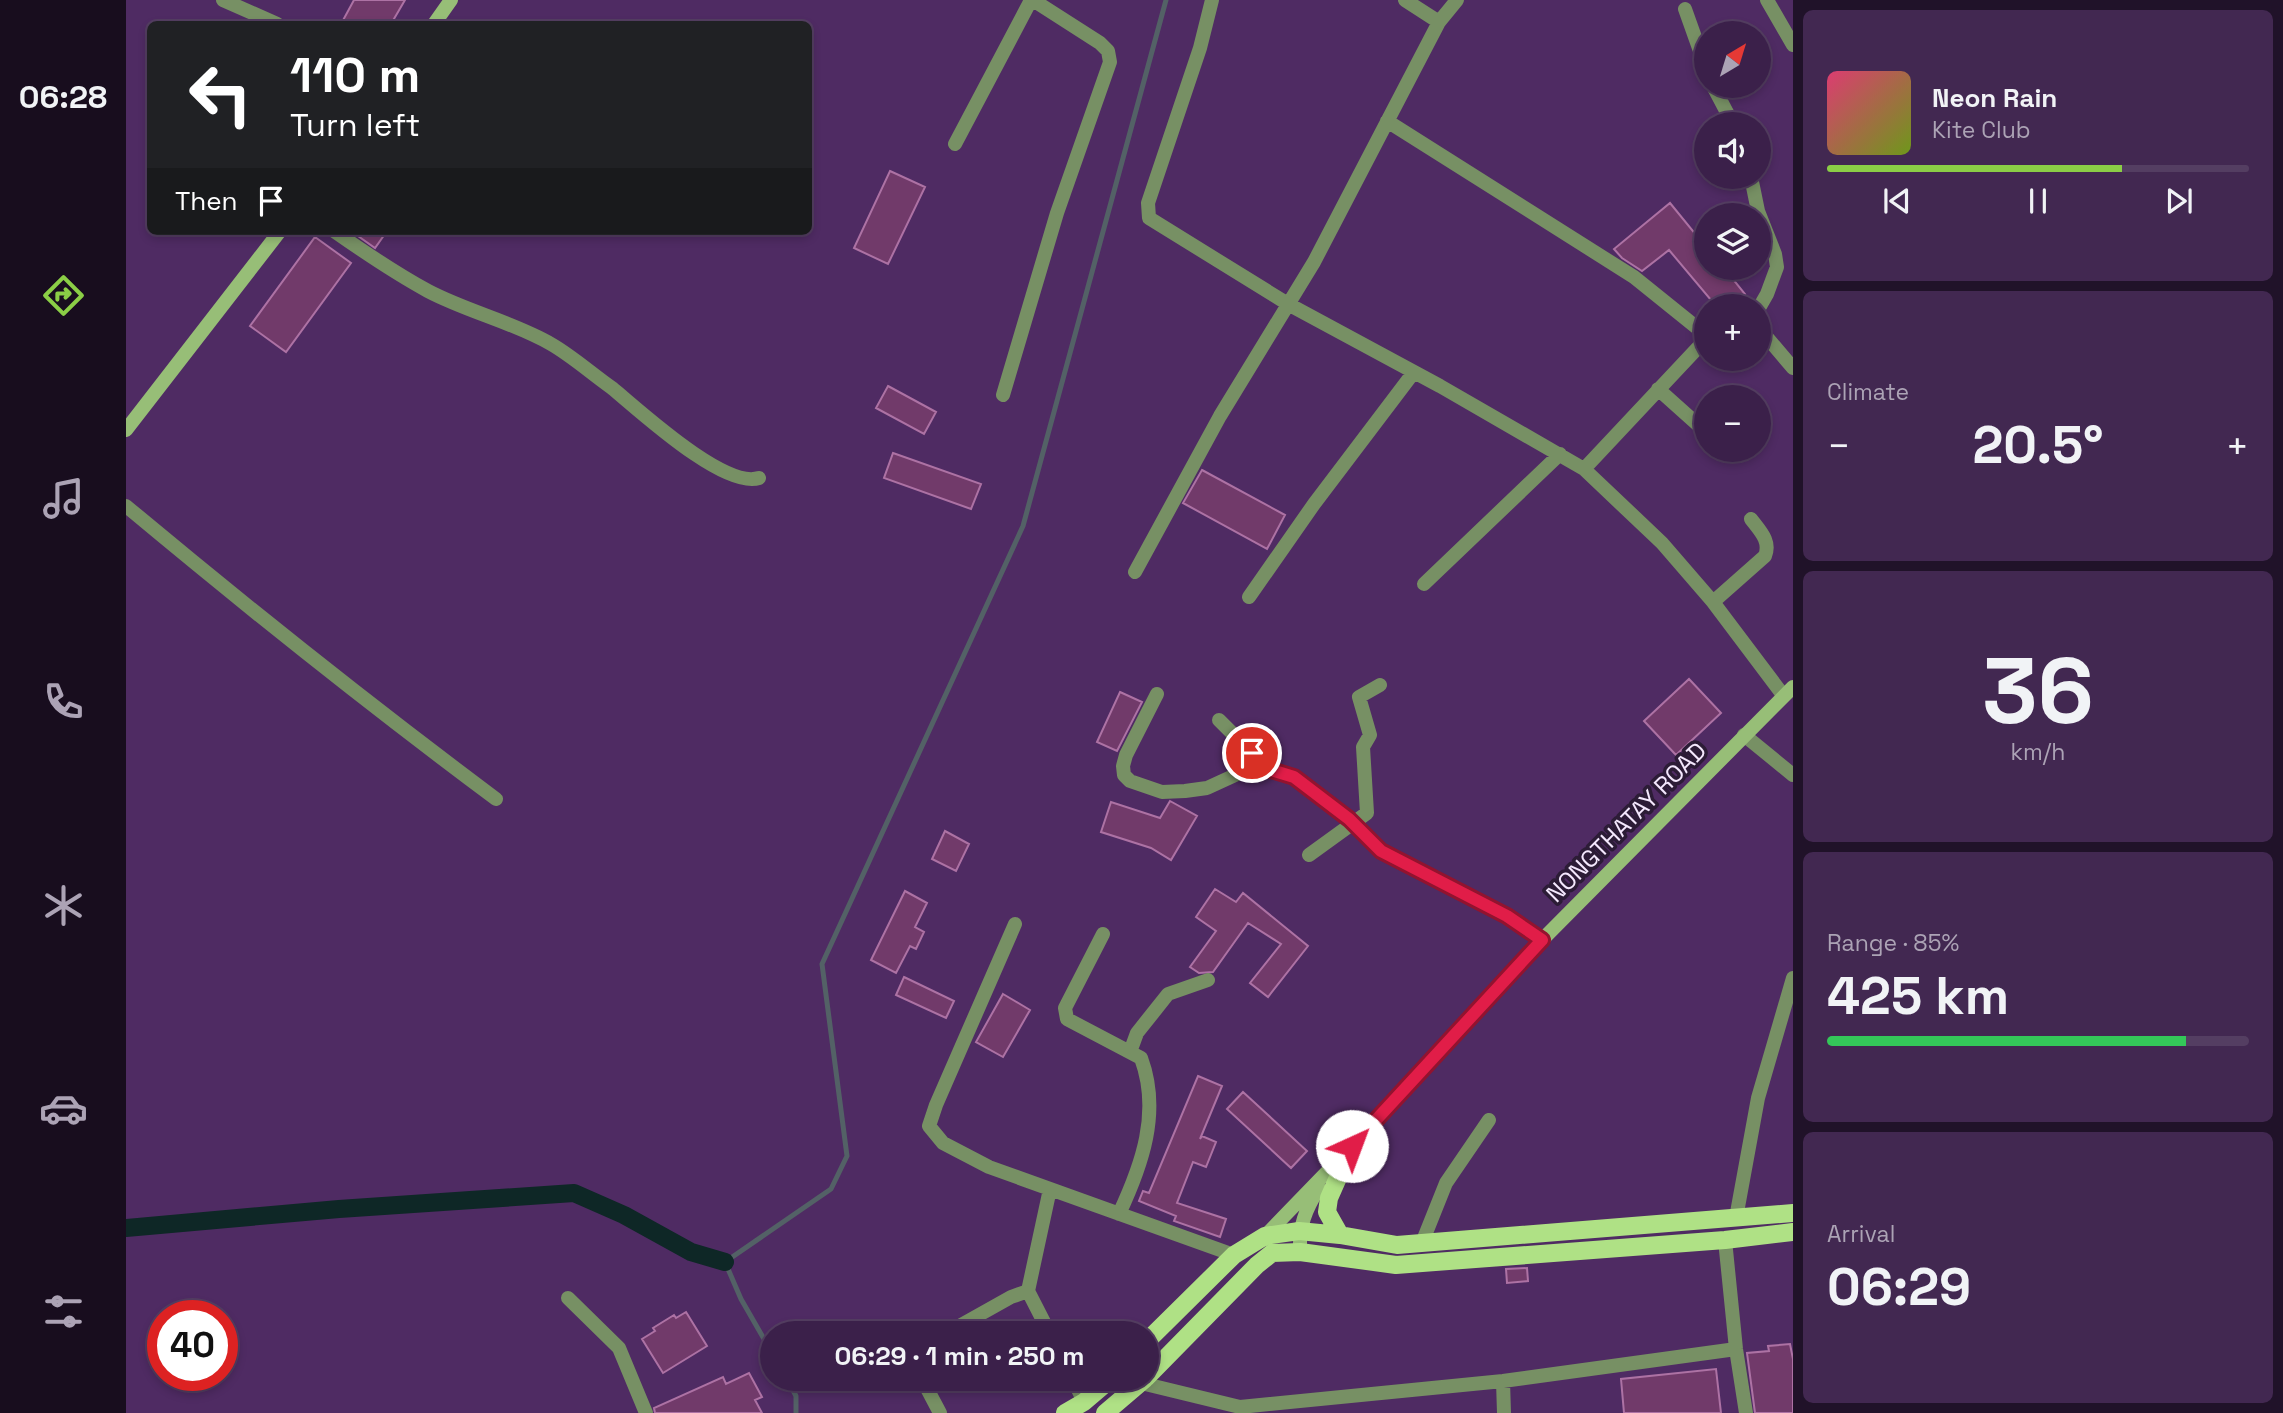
<!DOCTYPE html>
<html lang="en">
<head>
<meta charset="utf-8">
<style>
  body { margin:0; font-family:"Space Grotesk",sans-serif; background:#422851; color:#f1f3f6; height:100vh; display:flex; flex-direction:column; font-size:26px; white-space:nowrap }
  * { box-sizing:border-box; margin:0 }
  p { font-size:23px; color:#aca3b5 }
  .icon { flex:none; width:38px; height:38px; fill:none; stroke:currentColor; stroke-width:2; stroke-linecap:round; stroke-linejoin:round }
  .map { position:relative; flex:1; overflow:hidden }
  .panel { display:flex; flex-direction:column; gap:10px; padding:10px; background:#201229; width:490px }
  .panel>* { flex:none }
  .top-card { position:absolute; left:21px; top:21px; width:665px; height:214px; border-radius:10px; box-shadow:0 4px 10px #0003,0 0 0 2px #543e62; background:#202124; color:#fff; overflow:hidden }
  .needle { width:46px; rotate:38deg }
  .controls { position:absolute; left:1568px; top:21px; display:grid; gap:14px }
  .controls a { display:grid; place-items:center; width:77px; height:77px; border-radius:50%; background:#3b204a; box-shadow:0 4px 10px #0003,0 0 0 2px #543e62; font-size:35px }
  .speed { position:absolute; left:21px; top:1300px; display:flex; gap:14px; font-size:35px; font-weight:700; text-align:center }
  .speed>* { display:grid; place-content:center; width:91px; height:91px; border-radius:50%; background:#3b204a; box-shadow:0 4px 10px #0003,0 0 0 2px #543e62; line-height:1 }
  .speed .limit { border:10px solid #d22; background:#fff; color:#111 }
  .pin { position:absolute; display:grid; place-items:center; width:60px; height:60px; color:#fff; margin:-30px; border:4px solid #fff; border-radius:50%; box-shadow:0 2px 7px #0007 }
  .me { position:absolute; width:77px; margin:-38px; rotate:43deg; stroke-linejoin:round; filter:drop-shadow(0 0 5px #0008) }
  .turn { display:flex; align-items:center; gap:24px; height:147px; padding:0 28px; font-size:32px }
  .turn .icon { width:91px; height:91px; stroke-width:2.5 }
  .turn b { display:block; font-size:49px; line-height:60px }
  .then { display:flex; align-items:center; height:66px; padding:0 28px; background:#0003; gap:14px; font-size:26px }
  .big { font-size:52px; font-weight:800; line-height:1.1 }
  .panel .card { flex:1; display:flex; flex-direction:column; justify-content:center; gap:10px; min-width:0; padding:0 24px; border-radius:10px; background:#422851 }
  .panel .dial { align-items:center; gap:0 }
  .dial b { font-size:91px; line-height:1 }
  .song { display:flex; align-items:center; gap:21px }
  .cover { width:84px; height:84px; border-radius:10px; background:linear-gradient(135deg,hsl(340 70% 55%),hsl(80 70% 35%)) }
  .played { height:7px; border-radius:4px; background:linear-gradient(90deg,#8bce46 70%,#543e62 70%) }
  .keys { display:flex; justify-content:space-around; direction:ltr }
  .heat { display:flex; justify-content:space-between; align-items:center; font-size:38px; direction:ltr }
  .charge { height:10px; border-radius:5px; background:linear-gradient(90deg,#34c759 85%,#543e62 0) }
  .trip { position:absolute; left:634px; top:1321px; width:399px; height:70px; border-radius:35px; background:#3b204a; box-shadow:0 4px 10px #0003,0 0 0 2px #543e62; font-weight:800; line-height:70px; text-align:center }
  main { display:flex; flex:1; min-height:0 }
  .tabs { display:flex; flex-direction:column; width:126px; justify-content:space-around; align-items:center; background:#180d1e; color:#aca3b5 }
  .tabs .icon { width:49px; height:49px }
  .tabs .selected { color:#8bce46 }
  .tabs b { font-size:32px; color:#f1f3f6 }
  .map>svg:first-child { display:block }
</style>
</head>
<body>
<main>
<nav class="tabs">
<b>06:28</b>
<svg class="icon selected" aria-label="directions" viewBox="0 0 24 24"><path d="M12 3l9 9-9 9-9-9zM9 14v-3h6M13 9l2 2-2 2"/></svg>
<svg class="icon" aria-label="music" viewBox="0 0 24 24"><path d="M9 18V5l10-2v13"/><circle cx="6" cy="18" r="3"/><circle cx="16" cy="16" r="3"/></svg>
<svg class="icon" aria-label="phone" viewBox="0 0 24 24"><path d="M5 4h4l2 5-3 2q2 4 5 5l2-3 5 2v4C11 20 4 13 5 4z"/></svg>
<svg class="icon" aria-label="climate" viewBox="0 0 24 24"><path d="M12 3v18M4 7l16 10M4 17L20 7"/></svg>
<svg class="icon" aria-label="car" viewBox="0 0 24 24"><path d="M5 17H2v-5l4-1 3-4h7l3 4 3 1v5h-3M9 17h6M6 11h13"/><circle cx="7" cy="17" r="2"/><circle cx="17" cy="17" r="2"/></svg>
<svg class="icon" aria-label="filters" viewBox="0 0 24 24"><path d="M4 7h16M4 17h16"/><circle cx="9" cy="7" r="2"/><circle cx="15" cy="17" r="2"/></svg>
</nav>
<div class="map">
<svg width="1667" height="1413" viewBox="0 0 1667 1413">
  <rect width="100%" height="100%" fill="#4f2b63"/>
  <g fill="none" stroke-linecap="round" stroke-linejoin="round">
    <path stroke="#536166" stroke-width="5" d="M646,1353L615,1299L599,1262L705,1189L721,1156L696,964L897,526L1040,0
      M661,1379L670,1396V1413"/>
    <path stroke="#0e2726" stroke-width="18" d="M0,1228L213,1209L448,1193L498,1215L565,1252L599,1262"/>
  </g>
  <path fill="#713a6a" stroke="#ad72a4" stroke-width="2" d="M228,0H279L265,24H215Z
    M764,171L799,187L762,264L728,248Z
    M1544,203L1580,247V268H1598L1619,294L1604,306H1590L1543,250L1516,271L1496,258L1488,249Z
    M225,231H261L249,248Z
    M189,237L225,263L160,352L124,326Z
    M762,386L810,412L798,434L750,408Z
    M767,453L855,484L845,509L758,478Z
    M1076,470L1159,515L1141,549L1057,503Z
    M1563,679L1595,713L1550,755L1518,721Z
    M994,692L1016,702L991,751L971,742Z
    M1044,801L1071,816L1045,860L1025,848L975,832L985,802L1034,818Z
    M819,831L843,844L830,871L806,859Z
    M1089,889L1110,902L1117,893L1182,946L1142,997L1124,983L1155,944L1122,923L1087,972L1073,973L1064,967L1090,931L1070,917Z
    M779,891L801,903L789,927L798,932L790,949L784,946L770,973L745,960Z
    M778,977L828,1001L820,1018L770,995Z
    M877,994L904,1010L877,1057L850,1042Z
    M1072,1076L1096,1086L1074,1139L1076,1136L1090,1142L1080,1167L1067,1162L1051,1203L1100,1219L1094,1237L1048,1221L1050,1216L1013,1201L1017,1191L1023,1193Z
    M1117,1092L1181,1151L1165,1168L1101,1109Z
    M1401,1268L1402,1281L1381,1283L1380,1269Z
    M560,1312L581,1346L537,1373L516,1339L529,1331L527,1328L548,1315L550,1318Z
    M1664,1344L1667,1359V1413H1629L1621,1353L1643,1351L1642,1346Z
    M1590,1369L1595,1413H1498L1495,1379Z
    M623,1373L636,1397L629,1400L636,1413H529L528,1408L597,1377L600,1384Z"/>
  <g fill="none" stroke-linecap="round" stroke-linejoin="round">
    <path stroke="#779064" stroke-width="14" d="M97,0L151,24
      M1086,0L1074,48L1022,203L1023,218L1162,304L1314,386L1458,469L1536,543L1587,602L1657,695
      M1279,0L1313,22
      M1641,0L1667,45
      M1559,9L1580,68
      M1587,86L1607,124
      M1261,121L1508,277L1580,335
      M829,144L905,0
      M1625,177L1632,211L1649,254L1651,267L1641,294L1633,308
      M208,231C238,252 269,273 302,291C342,312 387,322 425,344C446,356 466,374 486,388C514,411 598,489 633,478
      M1633,328L1667,368
      M1532,389L1580,432
      M877,395L931,213L984,62L982,51L974,43L907,0
      M1458,469L1580,339
      M0,506C121,607 244,705 370,799
      M1009,572L1094,416L1188,262L1313,22L1331,0
      M1298,584L1434,454
      M1123,597L1188,504L1288,372
      M1587,602L1639,556C1645,541 1634,531 1625,519
      M1031,694L1000,755L997,766L998,775L1004,781L1036,792L1059,791L1081,788L1118,771L1142,769
      M1093,720L1142,769L1168,777L1223,819L1255,851L1381,917L1416,940
      M1618,735L1667,775
      M1183,855L1241,813L1237,747L1244,735L1233,697L1254,685
      M889,924L810,1105L803,1126L817,1143L863,1167L1108,1255
      M977,934L939,1008L941,1019L1015,1058C1035,1112 1016,1165 993,1214
      M1004,1052L1011,1033L1042,994L1082,980
      M1610,1218L1632,1098L1667,978
      M1599,1240L1610,1349L1620,1413
      M1296,1243L1320,1183L1363,1120
      M902,1291L924,1189
      M442,1298L493,1348L520,1413
      M819,1334L885,1297L902,1291L924,1334
      M796,1379L814,1413
      M947,1379L958,1402
      M1377,1381L1378,1413
      M1015,1383L1114,1407L1377,1381L1610,1349"/>
    <path stroke="#97be77" stroke-width="14" d="M308,24L325,0
      M0,430L154,231
      M1140,1239L1139,1236L1226,1146L1416,940L1667,687
      M1174,1252C1173,1226 1179,1210 1193,1188"/>
    <path stroke="#afe185" stroke-width="18" d="M1214,1235L1201,1212L1203,1198L1226,1146
      M1020,1342L1108,1255L1139,1236L1173,1231L1214,1235L1271,1245L1667,1213
      M1020,1378L1131,1265L1146,1253L1174,1252L1270,1265L1599,1240L1667,1232
      M939,1413L958,1402L985,1379
      M979,1413L1019,1379"/>
  </g>
  <g fill="none" stroke-linecap="round" stroke-linejoin="round">
    <defs>
      <path id="route" d="M1126,753L1142,769L1168,777L1223,819L1255,851L1381,916L1416,940L1226,1146"/>
    </defs>
    <use href="#route" stroke="#92132f" stroke-width="18"/>
    <use href="#route" stroke="#e11d48" stroke-width="12"/>
  </g>
  <g text-anchor="middle" dominant-baseline="central" stroke-width="7" stroke-linejoin="round" paint-order="stroke">
    <g font-size="24" fill="#f4e8fd" stroke="#2c1c36">
      <text transform="translate(1500 822) rotate(-45)">NONGTHATAY ROAD</text>
    </g>
  </g>
</svg>
<div class="controls">
<a><svg class="needle" viewBox="-14 -14 28 28"><path d="M0-13l5 13h-10z" fill="#e53935"/><path d="M0 13l5-13h-10z" fill="#aca3b5"/></svg></a>
<a><svg class="icon" aria-label="sound" viewBox="0 0 24 24"><path d="M4 9h4l5-4v14l-5-4H4zM17 9q2 3 0 6"/></svg></a>
<a><svg class="icon" aria-label="layers" viewBox="0 0 24 24"><path d="M12 4l9 5-9 5-9-5zM3 14l9 5 9-5"/></svg></a>
<a>+</a>
<a>−</a>
</div>
<div class="speed"><div class="limit">40</div></div>
<div class="pin" style="left:1126px;top:753px;background:#d93025"><svg class="icon" aria-label="arrive" viewBox="0 0 24 24"><path d="M6 21V4h12l-3 4 3 4H6"/></svg></div>
<svg class="me" style="left:1226px;top:1146px" viewBox="-20 -20 40 40"><circle r="19" fill="#fff"/><path d="M0-13L10 11 0 6-10 11z" fill="#e11d48"/></svg>
<div class="trip">06:29 · 1 min · 250 m</div>
<div class="top-card">
<div class="turn"><svg class="icon" aria-label="left" viewBox="0 0 24 24"><path d="M17 20v-9H6M10 6l-5 5 5 5"/></svg><div><b>110 m</b>Turn left</div></div>
<div class="then">Then<svg class="icon" aria-label="arrive" viewBox="0 0 24 24"><path d="M6 21V4h12l-3 4 3 4H6"/></svg></div>
</div>
</div>
<section class="panel">
<div class="card">
<div class="song"><i class="cover"></i><div><b>Neon Rain</b><p>Kite Club</p></div></div>
<div class="played"></div>
<div class="keys"><svg class="icon" aria-label="previous" viewBox="0 0 24 24"><path d="M18 5L8 12l10 7zM5 5v14"/></svg><svg class="icon" aria-label="pause" viewBox="0 0 24 24"><path d="M8 5v14M16 5v14"/></svg><svg class="icon" aria-label="next" viewBox="0 0 24 24"><path d="M6 5l10 7-10 7zM19 5v14"/></svg></div>
</div>
<div class="card"><p>Climate</p>
<div class="heat"><a>−</a><b class="big">20.5°</b><a>+</a></div>
</div>
<div class="card dial"><b>36</b><p>km/h</p></div>
<div class="card"><p>Range · 85%</p><b class="big">425 km</b><div class="charge"></div></div>
<div class="card"><p>Arrival</p><b class="big">06:29</b></div>
</section>
</main>
</body>
</html>
